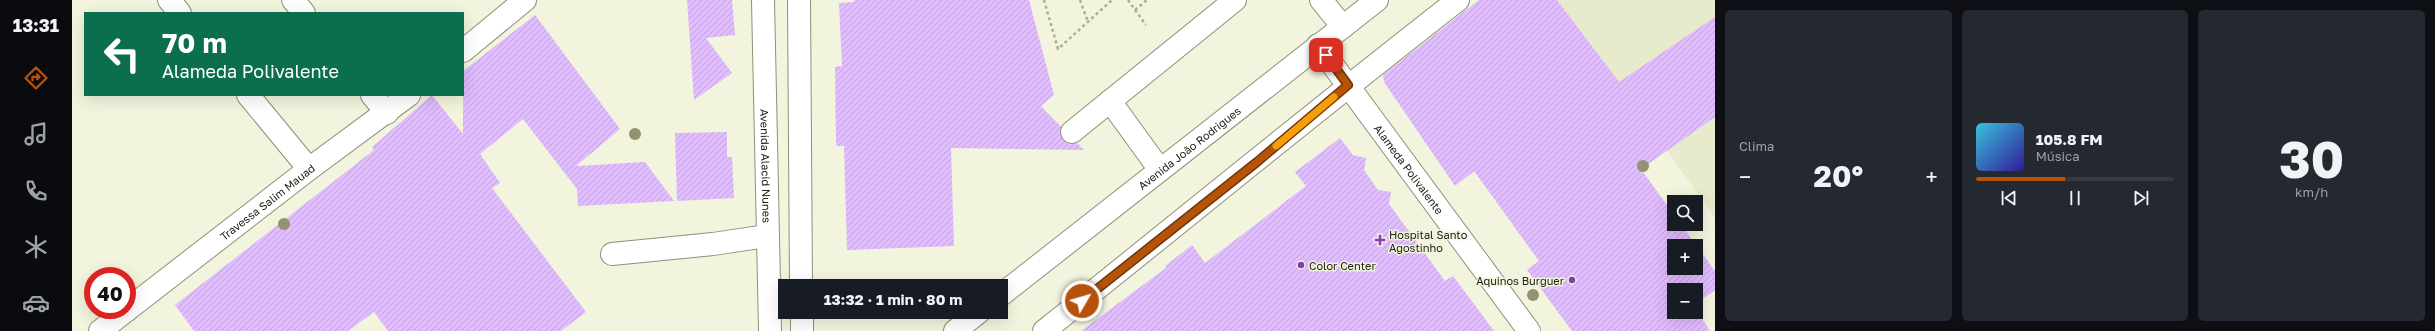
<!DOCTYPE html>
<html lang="pt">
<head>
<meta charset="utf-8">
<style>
  body { margin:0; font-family:"Golos Text",sans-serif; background:#242831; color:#f1f3f6; height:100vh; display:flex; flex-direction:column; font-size:15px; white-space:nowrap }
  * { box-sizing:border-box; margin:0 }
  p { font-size:13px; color:#9ea1a6 }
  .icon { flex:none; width:22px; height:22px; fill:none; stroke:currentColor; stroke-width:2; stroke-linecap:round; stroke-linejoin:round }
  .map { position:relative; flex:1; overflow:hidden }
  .side { display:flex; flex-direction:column; gap:10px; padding:10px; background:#0d0f14; width:720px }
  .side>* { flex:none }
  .top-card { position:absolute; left:12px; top:12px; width:380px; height:84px; border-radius:0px; box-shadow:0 4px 16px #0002; background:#0b6e4f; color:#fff; overflow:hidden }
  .buttons { position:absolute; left:1595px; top:195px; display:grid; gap:8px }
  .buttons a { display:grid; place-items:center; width:36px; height:36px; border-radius:0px; background:#171b24; box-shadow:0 4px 16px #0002; font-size:20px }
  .speed { position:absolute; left:12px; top:267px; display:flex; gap:8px; font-size:20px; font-weight:700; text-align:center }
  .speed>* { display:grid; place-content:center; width:52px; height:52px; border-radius:50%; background:#171b24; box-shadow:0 4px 16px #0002; line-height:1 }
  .speed .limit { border:6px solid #d22; background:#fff; color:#111 }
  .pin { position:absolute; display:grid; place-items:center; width:34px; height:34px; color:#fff; margin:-17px; border-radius:8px; box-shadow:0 2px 6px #0006 }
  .me { position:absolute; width:44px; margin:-22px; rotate:52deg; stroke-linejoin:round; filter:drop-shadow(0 0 3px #0008) }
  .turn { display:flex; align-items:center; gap:14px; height:84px; padding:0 12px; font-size:18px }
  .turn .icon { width:52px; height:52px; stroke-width:2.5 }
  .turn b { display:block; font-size:28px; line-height:34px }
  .big { font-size:30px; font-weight:700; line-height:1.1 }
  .side .widget { flex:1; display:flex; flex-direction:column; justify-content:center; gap:6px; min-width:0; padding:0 14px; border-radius:6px; background:#242831 }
  .side .dial { align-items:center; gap:0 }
  .dial b { font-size:52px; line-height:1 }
  .song { display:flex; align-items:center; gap:12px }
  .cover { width:48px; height:48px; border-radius:6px; background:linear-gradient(135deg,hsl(190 70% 55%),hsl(250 70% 35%)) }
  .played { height:4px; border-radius:2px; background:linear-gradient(90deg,#b45309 45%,#363941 45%) }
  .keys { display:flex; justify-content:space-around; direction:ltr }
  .heat { display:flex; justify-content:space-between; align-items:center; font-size:22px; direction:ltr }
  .side .tiles { flex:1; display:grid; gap:10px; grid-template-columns:repeat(3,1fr) }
  .trip { position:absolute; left:706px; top:279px; width:230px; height:40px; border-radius:0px; background:#171b24; box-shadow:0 4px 16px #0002; font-weight:700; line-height:40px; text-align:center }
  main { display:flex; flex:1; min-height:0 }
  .tab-bar { display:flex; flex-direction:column; width:72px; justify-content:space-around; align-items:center; background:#090b0e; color:#9ea1a6 }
  .tab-bar .icon { width:28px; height:28px }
  .tab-bar .on { color:#b45309 }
  .tab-bar b { font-size:18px; color:#f1f3f6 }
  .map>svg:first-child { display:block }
</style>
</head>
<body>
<main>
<nav class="tab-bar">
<b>13:31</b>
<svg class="icon on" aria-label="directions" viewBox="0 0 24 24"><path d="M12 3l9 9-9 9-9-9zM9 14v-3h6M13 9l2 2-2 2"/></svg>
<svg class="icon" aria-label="music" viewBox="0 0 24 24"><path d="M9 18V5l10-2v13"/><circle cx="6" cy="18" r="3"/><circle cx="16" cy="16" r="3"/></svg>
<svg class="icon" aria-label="phone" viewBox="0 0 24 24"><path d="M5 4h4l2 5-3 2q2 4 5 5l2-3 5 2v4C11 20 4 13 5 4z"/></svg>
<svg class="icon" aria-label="climate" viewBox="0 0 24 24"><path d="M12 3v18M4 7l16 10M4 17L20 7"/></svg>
<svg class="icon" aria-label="car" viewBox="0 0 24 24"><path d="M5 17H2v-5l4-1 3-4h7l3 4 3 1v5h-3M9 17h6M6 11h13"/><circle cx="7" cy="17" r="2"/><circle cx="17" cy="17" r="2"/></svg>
</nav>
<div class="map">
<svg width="1643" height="331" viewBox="0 0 1643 331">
  <defs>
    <pattern id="building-hatch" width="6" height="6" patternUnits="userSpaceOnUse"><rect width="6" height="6" fill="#e0bdfd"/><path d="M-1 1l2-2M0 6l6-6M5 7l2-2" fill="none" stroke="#c0a2d8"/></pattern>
  </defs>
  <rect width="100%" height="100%" fill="#f2f4dd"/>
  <path fill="#e8eacc" d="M1407,0H1643V218L1539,72L1383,186L1312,82L1311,73Z"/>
  <path fill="url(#building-hatch)" fill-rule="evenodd" d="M615,0H660L663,35L634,38L660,73L622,100Z
    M782,0H957L982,95L969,106L989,127L988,134L991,140L996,144L1005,143L1012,150L879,148L882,246L775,250L772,146H764L763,67L770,66L767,3L782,2Z
    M1407,0H1485L1547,82L1643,17V117L1569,169L1602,215V224H1609L1643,271V290L1624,304V290H1602V312H1624V309L1638,331H1500L1455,270L1467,261L1402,171L1383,186L1312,82L1311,75ZM1602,246H1624V268H1602Z
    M463,15L548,129L504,166L573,162L602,201L506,206L505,189L451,119L408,154L428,183L420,188L514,312L489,331H316L302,312L276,331H122L103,305L302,150L300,147L360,95L391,134V71Z
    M655,132V157H660L662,198L605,201L603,133Z
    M1268,138L1281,155L1294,158L1292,170L1306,190L1319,192L1317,204L1373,281L1381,276L1422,331H1009L1094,268L1093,266L1120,245L1133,263L1234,186L1223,172Z"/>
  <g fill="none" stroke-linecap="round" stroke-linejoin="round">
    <defs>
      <g id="minor">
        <path d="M97,0L108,13"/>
        <path d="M221,0L232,13"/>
        <path id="s1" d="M691,0L698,331"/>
        <path d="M727,0L729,286"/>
        <path d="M1249,0L1271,27"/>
        <path id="s2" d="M1246,45L1457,331"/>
        <path d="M391,51L453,0"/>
        <path d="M176,95L237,169"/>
        <path d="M300,95L315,113"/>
        <path d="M1038,101L1088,170"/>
        <path d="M1000,132L1163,0"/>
        <path d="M540,254L641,244L695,236"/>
        <path id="s3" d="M929,295L1305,0"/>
        <path id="s4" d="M55,310L237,169L337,95"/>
        <path d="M730,312V331"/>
        <path d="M28,331L55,310"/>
        <path d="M883,331L907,312"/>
        <path d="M972,331C1110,221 1247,108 1386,0"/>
      </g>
    </defs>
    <use href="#minor" stroke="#8e907b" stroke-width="24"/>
    <path stroke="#abad9b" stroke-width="2.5" stroke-dasharray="3 3" stroke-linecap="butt" d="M972,0L986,49L1040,0
      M1008,0L1016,22
      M1056,0L1074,25
      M1063,10L1075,0"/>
    <use href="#minor" stroke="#fff" stroke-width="22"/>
  </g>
  <g fill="#919372">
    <circle cx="563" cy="134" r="6"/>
    <circle cx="1571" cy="166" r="6"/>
    <circle cx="212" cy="224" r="6"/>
    <circle cx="1461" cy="295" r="6"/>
  </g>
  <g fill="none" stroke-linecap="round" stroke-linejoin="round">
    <defs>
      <path id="route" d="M1010,301L1185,162L1276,85L1254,55"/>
    </defs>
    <use href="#route" stroke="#753606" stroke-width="10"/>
    <use href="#route" stroke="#b45309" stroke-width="7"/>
    <path stroke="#f59e0b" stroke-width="7" d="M1204,146L1262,97"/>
  </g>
  <g fill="#843eb1" stroke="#f2f4dd" stroke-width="1.5">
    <path d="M1306 234h4v4h4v4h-4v4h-4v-4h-4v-4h4z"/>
    <circle cx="1229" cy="265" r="4"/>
    <circle cx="1500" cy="280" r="4"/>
  </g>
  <g text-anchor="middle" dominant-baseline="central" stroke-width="3" stroke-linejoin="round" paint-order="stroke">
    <g font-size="11" fill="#212219" stroke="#f2f4dd">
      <text stroke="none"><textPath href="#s3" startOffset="239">Avenida João Rodrigues</textPath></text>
      <text stroke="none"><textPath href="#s1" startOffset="166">Avenida Alacid Nunes</textPath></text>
      <text stroke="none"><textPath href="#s2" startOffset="154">Alameda Polivalente</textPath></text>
      <text stroke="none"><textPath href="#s4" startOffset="177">Travessa Salim Mauad</textPath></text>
    </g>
    <g font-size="11" fill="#212219" stroke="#f2f4dd" text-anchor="start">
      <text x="1317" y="234">Hospital Santo<tspan x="1317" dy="13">Agostinho</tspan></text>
      <text x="1237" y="265">Color Center</text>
      <text x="1492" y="280" text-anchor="end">Aquinos Burguer</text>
    </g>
  </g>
</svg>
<div class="buttons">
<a><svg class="icon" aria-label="search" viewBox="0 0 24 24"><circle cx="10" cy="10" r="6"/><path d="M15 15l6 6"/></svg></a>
<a>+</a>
<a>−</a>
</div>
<div class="speed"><div class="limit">40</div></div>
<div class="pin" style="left:1254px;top:55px;background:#d93025"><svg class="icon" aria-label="arrive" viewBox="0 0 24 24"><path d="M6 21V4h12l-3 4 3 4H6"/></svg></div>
<svg class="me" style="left:1010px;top:301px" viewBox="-20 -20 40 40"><circle r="17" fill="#b45309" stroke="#fff" stroke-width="3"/><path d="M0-11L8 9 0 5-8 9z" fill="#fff"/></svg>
<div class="trip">13:32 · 1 min · 80 m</div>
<div class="top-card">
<div class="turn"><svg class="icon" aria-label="left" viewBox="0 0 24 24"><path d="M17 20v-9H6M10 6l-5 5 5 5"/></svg><div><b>70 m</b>Alameda Polivalente</div></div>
</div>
</div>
<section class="side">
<div class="tiles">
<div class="widget"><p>Clima</p>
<div class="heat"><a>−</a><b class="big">20°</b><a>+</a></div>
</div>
<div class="widget">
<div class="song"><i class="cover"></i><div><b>105.8 FM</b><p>Música</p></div></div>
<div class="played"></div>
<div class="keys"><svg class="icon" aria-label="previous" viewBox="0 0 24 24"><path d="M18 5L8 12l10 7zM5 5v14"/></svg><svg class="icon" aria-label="pause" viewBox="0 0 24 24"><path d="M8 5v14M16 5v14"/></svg><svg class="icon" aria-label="next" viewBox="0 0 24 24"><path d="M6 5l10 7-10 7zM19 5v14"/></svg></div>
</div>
<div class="widget dial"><b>30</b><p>km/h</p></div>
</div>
</section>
</main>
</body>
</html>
